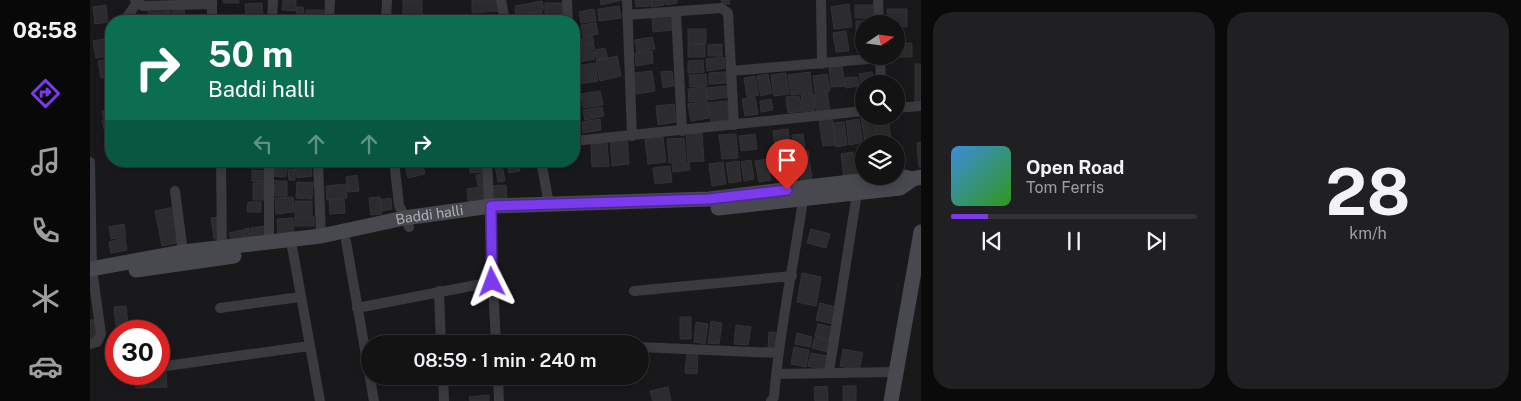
<!DOCTYPE html>
<html lang="en">
<head>
<meta charset="utf-8">
<style>
  body { margin:0; font-family:"Public Sans",sans-serif; background:#202022; color:#f1f3f6; height:100vh; display:flex; flex-direction:column; font-size:19px; white-space:nowrap }
  * { box-sizing:border-box; margin:0 }
  p { font-size:16px; color:#9d9ea0 }
  .icon { flex:none; width:28px; height:28px; fill:none; stroke:currentColor; stroke-width:2; stroke-linecap:round; stroke-linejoin:round }
  .map { position:relative; flex:1; overflow:hidden }
  .drawer { display:flex; flex-direction:column; gap:12px; padding:12px; background:#0a0a0b; width:600px }
  .drawer>* { flex:none }
  .banner { position:absolute; left:15px; top:15px; width:475px; height:152px; border-radius:20px; box-shadow:0 2px 12px #0003,0 0 0 1px #323234; background:#0b6e4f; color:#fff; overflow:hidden }
  .needle { width:32px; rotate:77deg }
  .tools { position:absolute; left:765px; top:15px; display:grid; gap:10px }
  .tools a { display:grid; place-items:center; width:50px; height:50px; border-radius:50%; background:#131314; box-shadow:0 2px 12px #0003,0 0 0 1px #323234; font-size:25px }
  .speed { position:absolute; left:15px; top:320px; display:flex; gap:10px; font-size:25px; font-weight:700; text-align:center }
  .speed>* { display:grid; place-content:center; width:65px; height:65px; border-radius:50%; background:#131314; box-shadow:0 2px 12px #0003,0 0 0 1px #323234; line-height:1 }
  .speed .limit { border:8px solid #d22; background:#fff; color:#111 }
  .pin { position:absolute; display:grid; place-items:center; width:42px; height:42px; color:#fff; margin:-51px -21px; border-radius:50% 50% 50% 0; rotate:-45deg; box-shadow:0 0 5px #0007 }
  .pin .icon { rotate:45deg }
  .me { position:absolute; width:55px; margin:-28px; rotate:357deg; stroke-linejoin:round; filter:drop-shadow(0 0 4px #0008) }
  .turn { display:flex; align-items:center; gap:18px; height:105px; padding:0 20px; font-size:22px }
  .turn .icon { width:65px; height:65px; stroke-width:2.5 }
  .turn b { display:block; font-size:35px; line-height:42px }
  .lanes { display:flex; align-items:center; height:48px; padding:0 20px; background:#0003; justify-content:center; gap:25px; direction:ltr }
  .lanes .off { opacity:.35 }
  .drawer .tile { flex:1; display:flex; flex-direction:column; justify-content:center; gap:8px; min-width:0; padding:0 18px; border-radius:20px; background:#202022 }
  .drawer .dial { align-items:center; gap:0 }
  .dial b { font-size:65px; line-height:1 }
  .song { display:flex; align-items:center; gap:15px }
  .cover { width:60px; height:60px; border-radius:8px; background:linear-gradient(135deg,hsl(210 70% 55%),hsl(110 70% 35%)) }
  .played { height:5px; border-radius:2px; background:linear-gradient(90deg,#7c3aed 15%,#323234 15%) }
  .keys { display:flex; justify-content:space-around; direction:ltr }
  .drawer .tiles { flex:1; display:grid; gap:12px; grid-template-columns:repeat(2,1fr) }
  .trip { position:absolute; left:271px; top:335px; width:288px; height:50px; border-radius:25px; background:#131314; box-shadow:0 2px 12px #0003,0 0 0 1px #323234; font-weight:600; line-height:50px; text-align:center }
  main { display:flex; flex:1; min-height:0 }
  .menu { display:flex; flex-direction:column; width:90px; justify-content:space-around; align-items:center; background:#080808; color:#9d9ea0 }
  .menu .icon { width:35px; height:35px }
  .menu .active { color:#7c3aed }
  .menu b { font-size:22px; color:#f1f3f6 }
  .map>svg:first-child { display:block }
</style>
</head>
<body>
<main>
<nav class="menu">
<b>08:58</b>
<svg class="icon active" aria-label="directions" viewBox="0 0 24 24"><path d="M12 3l9 9-9 9-9-9zM9 14v-3h6M13 9l2 2-2 2"/></svg>
<svg class="icon" aria-label="music" viewBox="0 0 24 24"><path d="M9 18V5l10-2v13"/><circle cx="6" cy="18" r="3"/><circle cx="16" cy="16" r="3"/></svg>
<svg class="icon" aria-label="phone" viewBox="0 0 24 24"><path d="M5 4h4l2 5-3 2q2 4 5 5l2-3 5 2v4C11 20 4 13 5 4z"/></svg>
<svg class="icon" aria-label="climate" viewBox="0 0 24 24"><path d="M12 3v18M4 7l16 10M4 17L20 7"/></svg>
<svg class="icon" aria-label="car" viewBox="0 0 24 24"><path d="M5 17H2v-5l4-1 3-4h7l3 4 3 1v5h-3M9 17h6M6 11h13"/><circle cx="7" cy="17" r="2"/><circle cx="17" cy="17" r="2"/></svg>
</nav>
<div class="map">
<svg width="831" height="401" viewBox="0 0 831 401">
  <rect width="100%" height="100%" fill="#19191b"/>
  <path fill="#2c2c2f" stroke="#333337" d="M133,0H149V3H133Z
    M193,0H206V11L192,10Z
    M313,0H332V17L313,16Z
    M382,0H408L409,11L382,13Z
    M510,0H532L511,5Z
    M545,0H559V6L546,7Z
    M560,0H573L574,5L561,7Z
    M574,0H587V3L576,5Z
    M631,0H639L640,4H632Z
    M452,1L454,10L426,15L425,6Z
    M172,3L173,15L156,16L155,4Z
    M455,3H473V17H455Z
    M759,4L762,27L744,29L741,7Z
    M16,5L18,22L5,24L3,7Z
    M765,5H783V18H765Z
    M529,6L531,18L509,21L508,9Z
    M206,7H213L215,21H208Z
    M504,9L506,21L491,23L489,12Z
    M797,9H817V27L797,24Z
    M94,10L95,21H83L82,11Z
    M216,10H234L235,21H216Z
    M80,11L81,21H72L71,12Z
    M452,11L453,19L433,21L432,15Z
    M58,12H70V21H58Z
    M149,14L150,21H137L136,16Z
    M582,16L583,30L563,32L562,17Z
    M766,21H785V24H774V33H766Z
    M506,23L508,34L493,37L491,25Z
    M598,29H616V44L598,43Z
    M756,31L759,51L746,52L743,33Z
    M502,35L504,42L490,46L488,40Z
    M562,37L565,49L547,52L545,40Z
    M20,38L21,56L6,58L3,41Z
    M503,43L505,49L492,52L490,47Z
    M806,43H822V57H801L806,56Z
    M598,44L615,45V57H598Z
    M632,44V56H618V45Z
    M515,48L518,58L507,60L505,50Z
    M504,51L505,59L489,62L488,54Z
    M562,51L563,63L546,66L545,53Z
    M527,56L531,76L510,81L506,61Z
    M634,57L635,68L617,71L616,59Z
    M21,59V77L11,78L8,61Z
    M613,60L614,72L598,73V61Z
    M505,63L508,81L489,84L486,66Z
    M825,64H831V103H825Z
    M752,66L755,86L741,87L739,68Z
    M562,71L565,91L546,94L544,73Z
    M582,71L584,86L573,88L571,72Z
    M636,72L637,83L619,84V73Z
    M720,72L722,92L701,95L698,75Z
    M782,72L784,84H774V88H771L769,74Z
    M696,73L699,94L684,96L681,75Z
    M616,74L617,86L600,87L599,75Z
    M678,74L682,93L671,96L667,76Z
    M737,74L740,91L725,93L723,76Z
    M665,76L669,95L657,97L654,78Z
    M767,77L769,86L756,88L754,78Z
    M637,86L638,97L618,100L616,88Z
    M615,87L617,100L599,102L598,89Z
    M510,91L513,105L493,108L491,94Z
    M737,92L740,111L727,113L724,95Z
    M723,93L725,110L713,112L711,95Z
    M709,96L712,111L698,113L696,97Z
    M665,97L668,114L655,116L652,99Z
    M681,99L683,110L671,112L670,101Z
    M617,101L619,118L601,121L598,104Z
    M637,101L639,120L621,122L618,103Z
    M584,104L586,122L568,125L566,106Z
    M512,107L514,116L495,120L493,110Z
    M21,110V117L14,119L12,111Z
    M784,116L787,140L775,142L771,118Z
    M798,117L801,140L788,142L785,119Z
    M21,118V132L15,133L12,120Z
    M510,119L511,130L493,133L492,122Z
    M742,119L745,145L733,146L729,121Z
    M769,119L773,142L759,145L756,121Z
    M754,122L757,145L746,147L743,123Z
    M698,129L701,150L686,152L683,131Z
    M612,133L614,161L598,162L596,134Z
    M21,134V153H18L15,135Z
    M646,134L648,158L632,159L629,135Z
    M665,134L667,149L651,151L649,136Z
    M713,134L715,149L704,150L702,135Z
    M573,137L576,162L558,164L555,139Z
    M537,138L539,164L522,166L520,139Z
    M594,138L596,161L579,163L577,139Z
    M831,142V167H829L827,143Z
    M517,143L519,166L502,167L501,144Z
    M718,150L722,179L711,181L707,152Z
    M704,152L708,182L696,184L692,154Z
    M763,152L767,177L754,179L751,154Z
    M677,159L681,180L669,182L665,161Z
    M661,160L664,179L654,181L651,162Z
    M159,161H174V168H159Z
    M187,161H202L201,165L187,164Z
    M314,161H332L335,174L318,178Z
    M337,161H345L346,165L338,167Z
    M379,161H392L393,172L380,173Z
    M428,161L430,171L419,173L417,163Z
    M649,161L651,181L639,183L636,163Z
    M599,162L600,170L583,172L582,164Z
    M633,162L636,184L622,186L619,164Z
    M221,163L222,176L207,178L205,165Z
    M412,164L415,181L408,182L405,165Z
    M580,166L582,182L565,184L563,168Z
    M185,167L197,168L196,177L184,176Z
    M198,169H205V180H199Z
    M162,170L176,171L175,182L162,181Z
    M395,173L397,185L388,186L386,175Z
    M267,175L269,191L258,192L256,177Z
    M183,181H197V196H183Z
    M207,182L223,183L222,199L206,198Z
    M163,183H174V200H163Z
    M256,184L257,198L237,200L236,186Z
    M416,185L417,198L405,200L403,186Z
    M396,186L397,198L378,201L377,189Z
    M203,197L204,212L186,214L185,198Z
    M290,197L292,214L281,215L279,198Z
    M301,198L302,209L292,211L290,200Z
    M254,199L255,213L240,214L239,200Z
    M205,201H222V215H205Z
    M158,202H171V212H157Z
    M84,207L91,242L72,246L65,211Z
    M205,216H224V226H205Z
    M129,217L132,238L124,239L121,218Z
    M203,218L204,234L188,235L187,219Z
    M34,224L36,237L21,239L19,227Z
    M174,226L176,240L163,242L161,228Z
    M159,228L162,239L156,240L154,229Z
    M721,229L740,234L736,248L717,243Z
    M153,230L156,241L142,244L139,233Z
    M35,238L37,250L21,253L19,242Z
    M712,273L731,277L726,306L707,302Z
    M730,303L747,307L743,324L726,320Z
    M36,306L38,325L26,326L24,307Z
    M590,317H601V339H590Z
    M0,320H7L8,337L0,338Z
    M621,321L632,323L629,344L618,343Z
    M606,322L618,324L615,344L604,342Z
    M728,324L742,327L739,340L725,336Z
    M646,325L661,327L658,345L644,344Z
    M679,332L688,333L686,350L678,349Z
    M707,333L722,337L720,347L705,344Z
    M725,337L741,341L738,352L722,348Z
    M704,347L719,350L716,367L701,364Z
    M753,349L773,353L769,370L750,366Z
    M597,350L608,351L607,374L595,373Z
    M721,353L738,356L735,370L718,366Z
    M69,371H76L77,387L46,388L45,374H69Z
    M737,386L738,401H725L724,387Z
    M753,386H766V401H753Z
    M578,387L581,401H563L560,391Z
    M399,395V401H380L379,397Z"/>
  <g fill="none" stroke-linecap="round" stroke-linejoin="round">
    <path stroke="#3a3a3f" stroke-width="10" d="M45,0L53,6L122,4
      M411,0L415,21
      M477,0L478,21
      M537,0L542,136
      M731,0L732,64
      M788,0L789,24
      M586,12L592,131
      M537,15L631,8L638,13L644,125
      M37,21L36,18L47,3
      M122,21V0
      M182,21L183,0
      M239,21L240,0
      M296,21L297,0
      M790,56L791,84
      M641,71L790,58
      M806,108L831,106
      M484,112L486,141
      M484,141L774,111
      M131,161L132,247
      M179,161V243
      M228,161L231,236
      M304,161L309,205L319,227
      M397,161L406,344
      M451,161L459,204
      M0,162L2,269L11,334L7,342L0,344
      M85,191L93,252
      M201,241L230,401
      M256,241L284,401
      M349,291L351,344
      M544,291L702,276
      M130,308L210,297
      M267,308L402,282
      M550,347L688,353
      M69,367L219,346
      M739,372L767,193
      M686,374L806,372
      M353,376L354,401
      M408,376L409,401
      M681,401L684,397C689,330 704,265 713,199"/>
    <g stroke="#48494f" stroke-width="15">
      <path d="M628,208L810,188L823,179"/>
      <path id="s1" d="M0,269L93,252L231,236L314,218L401,206L619,199L810,176L823,179L831,177"/>
      <path d="M46,270L144,256"/>
      <path d="M801,401L831,232"/>
    </g>
  </g>
  <g fill="none" stroke-linecap="round" stroke-linejoin="round">
    <defs>
      <path id="route" d="M402,282L401,206L619,199L697,190"/>
    </defs>
    <use href="#route" stroke="#51269a" stroke-width="12"/>
    <use href="#route" stroke="#7c3aed" stroke-width="9"/>
  </g>
  <g text-anchor="middle" dominant-baseline="central" stroke-width="5" stroke-linejoin="round" paint-order="stroke">
    <g font-size="14" fill="#acaeba" stroke="#141416">
      <text stroke="none"><textPath href="#s1" startOffset="344">Baddi halli</textPath></text>
    </g>
  </g>
</svg>
<div class="tools">
<a><svg class="needle" viewBox="-14 -14 28 28"><path d="M0-13l5 13h-10z" fill="#e53935"/><path d="M0 13l5-13h-10z" fill="#9d9ea0"/></svg></a>
<a><svg class="icon" aria-label="search" viewBox="0 0 24 24"><circle cx="10" cy="10" r="6"/><path d="M15 15l6 6"/></svg></a>
<a><svg class="icon" aria-label="layers" viewBox="0 0 24 24"><path d="M12 4l9 5-9 5-9-5zM3 14l9 5 9-5"/></svg></a>
</div>
<div class="speed"><div class="limit">30</div></div>
<div class="pin" style="left:697px;top:190px;background:#d93025"><svg class="icon" aria-label="arrive" viewBox="0 0 24 24"><path d="M6 21V4h12l-3 4 3 4H6"/></svg></div>
<svg class="me" style="left:402px;top:282px" viewBox="-20 -20 40 40"><path d="M0-17L14 15 0 8-14 15z" fill="#7c3aed" stroke="#fff" stroke-width="4"/></svg>
<div class="trip">08:59 · 1 min · 240 m</div>
<div class="banner">
<div class="turn"><svg class="icon" aria-label="right" viewBox="0 0 24 24"><path d="M7 20v-9h11M14 6l5 5-5 5"/></svg><div><b>50 m</b>Baddi halli</div></div>
<div class="lanes"><svg class="icon off" aria-label="left" viewBox="0 0 24 24"><path d="M17 20v-9H6M10 6l-5 5 5 5"/></svg><svg class="icon off" aria-label="ahead" viewBox="0 0 24 24"><path d="M12 20V5M6 11l6-6 6 6"/></svg><svg class="icon off" aria-label="ahead" viewBox="0 0 24 24"><path d="M12 20V5M6 11l6-6 6 6"/></svg><svg class="icon" aria-label="right" viewBox="0 0 24 24"><path d="M7 20v-9h11M14 6l5 5-5 5"/></svg></div>
</div>
</div>
<section class="drawer">
<div class="tiles">
<div class="tile">
<div class="song"><i class="cover"></i><div><b>Open Road</b><p>Tom Ferris</p></div></div>
<div class="played"></div>
<div class="keys"><svg class="icon" aria-label="previous" viewBox="0 0 24 24"><path d="M18 5L8 12l10 7zM5 5v14"/></svg><svg class="icon" aria-label="pause" viewBox="0 0 24 24"><path d="M8 5v14M16 5v14"/></svg><svg class="icon" aria-label="next" viewBox="0 0 24 24"><path d="M6 5l10 7-10 7zM19 5v14"/></svg></div>
</div>
<div class="tile dial"><b>28</b><p>km/h</p></div>
</div>
</section>
</main>
</body>
</html>
